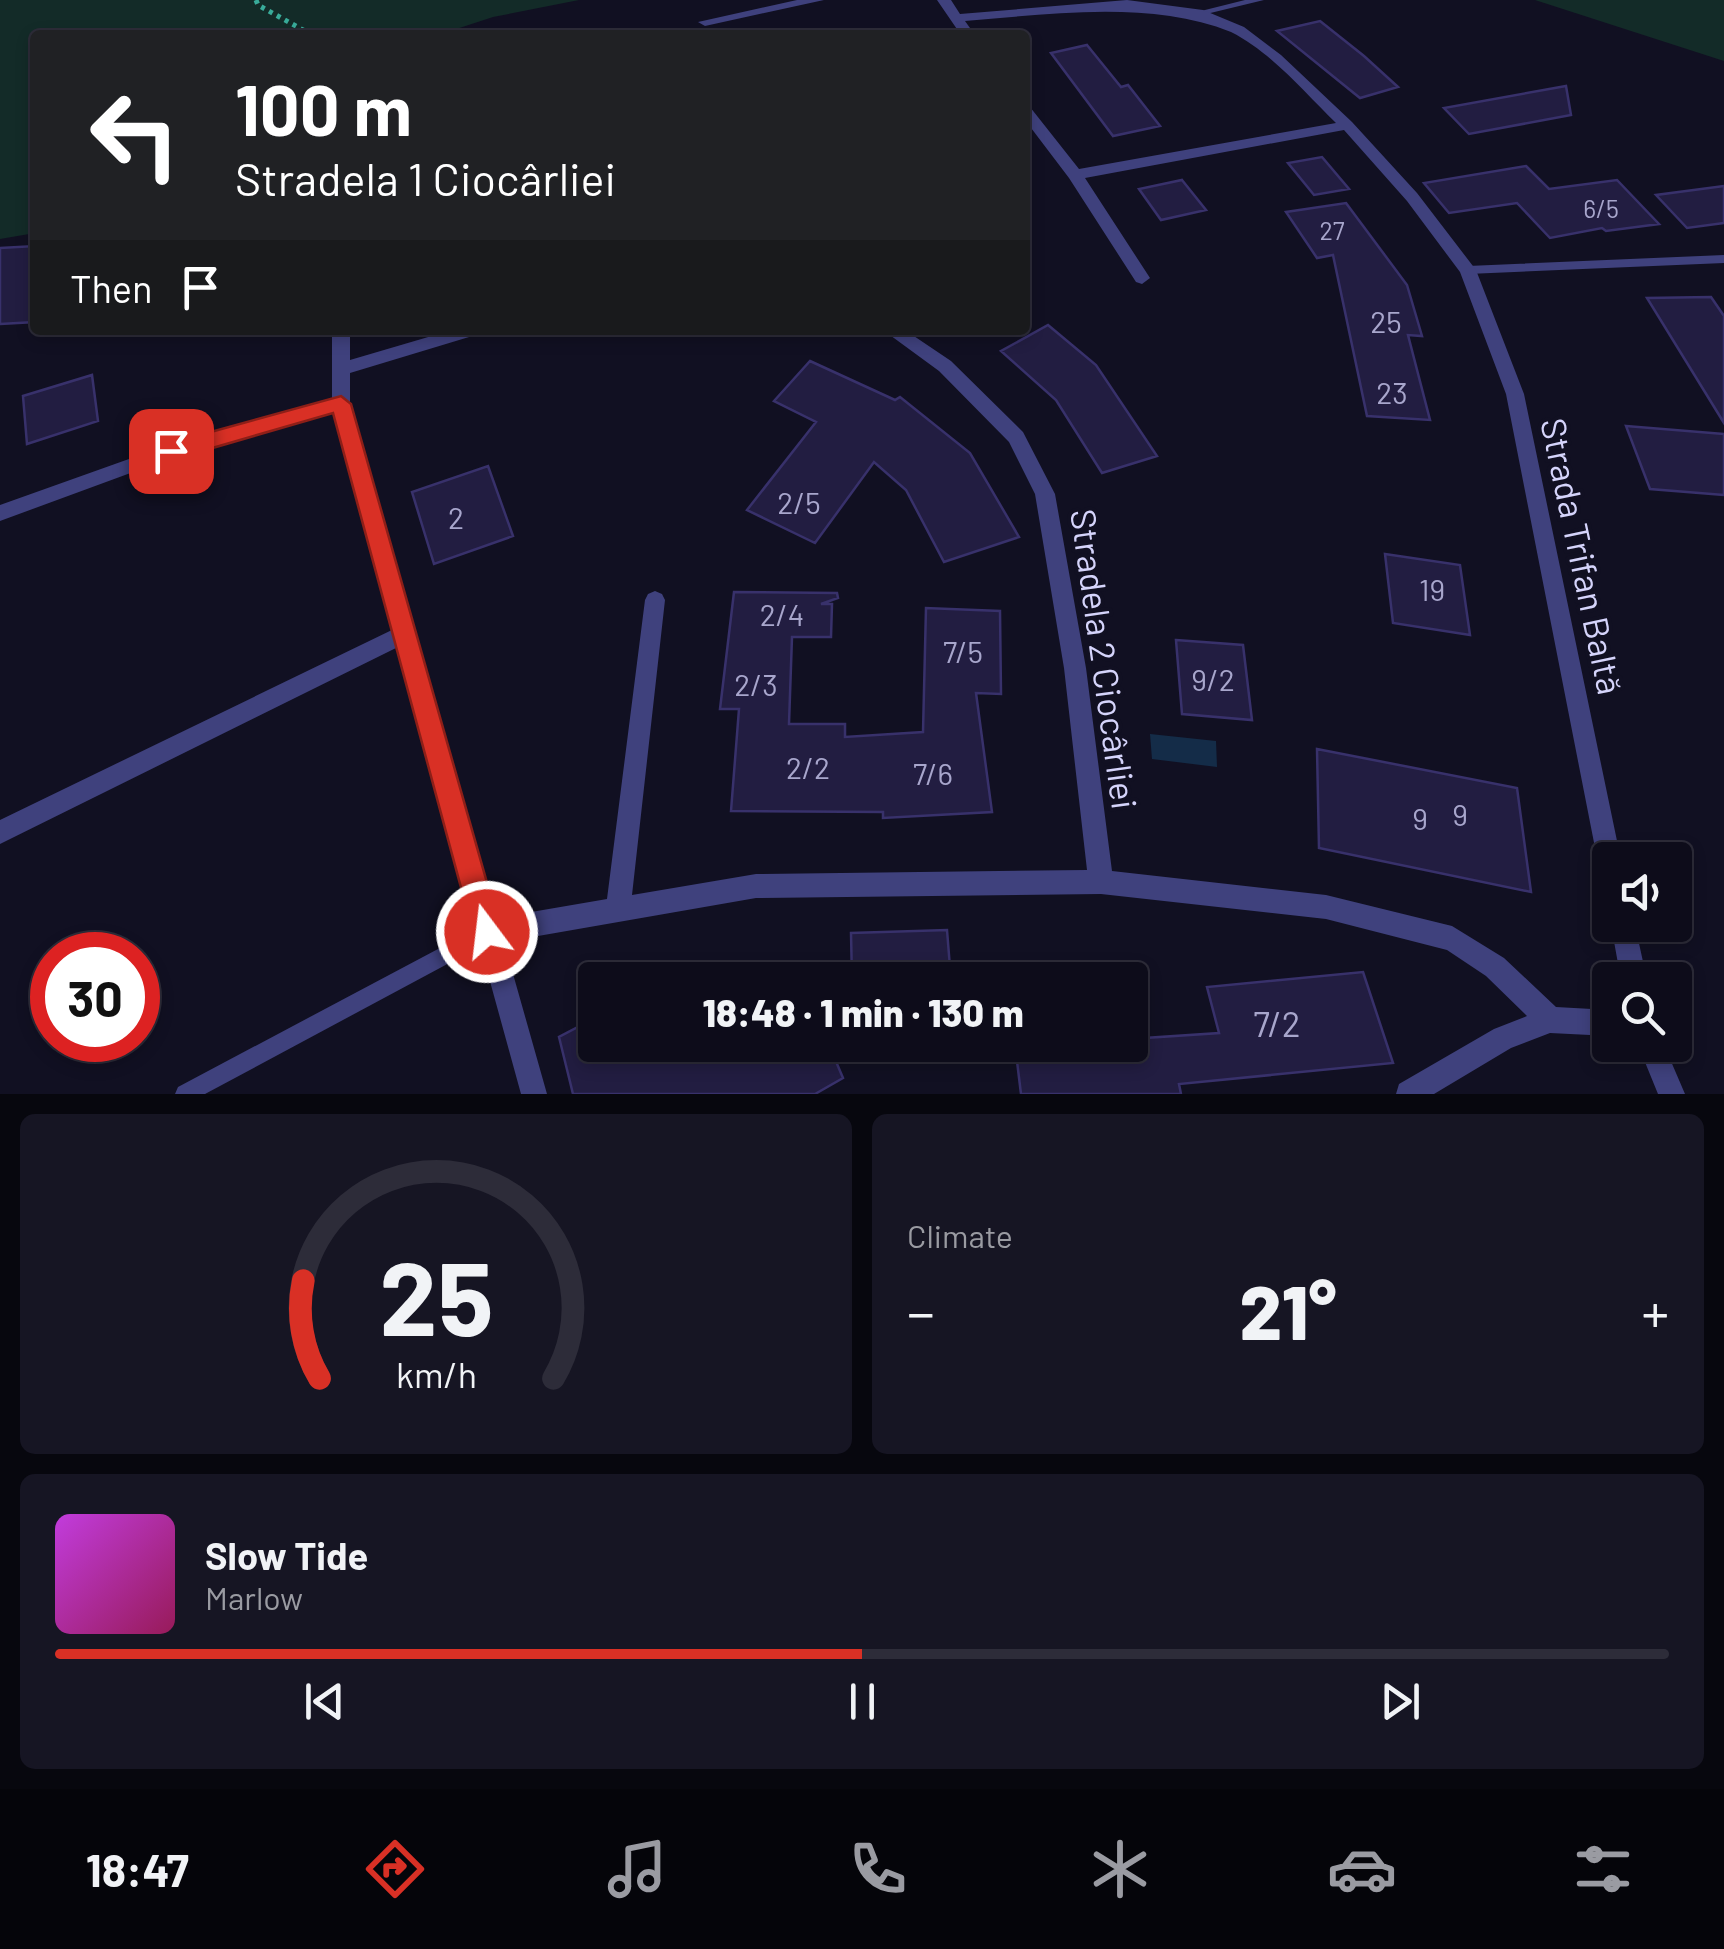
<!DOCTYPE html>
<html lang="en">
<head>
<meta charset="utf-8">
<style>
  body { margin:0; font-family:Barlow,sans-serif; background:#161523; color:#f1f3f6; height:100vh; display:flex; flex-direction:column; font-size:38px; white-space:nowrap }
  * { box-sizing:border-box; margin:0 }
  p { font-size:32px; color:#9a9ba2 }
  .icon { flex:none; width:55px; height:55px; fill:none; stroke:currentColor; stroke-width:2; stroke-linecap:round; stroke-linejoin:round }
  .map { position:relative; height:1094px; overflow:hidden }
  .sheet { display:flex; flex-direction:column; gap:20px; padding:20px; background:#07070e; flex:1 }
  .sheet>* { flex:none }
  .guide { position:absolute; left:30px; top:30px; width:1000px; height:305px; border-radius:10px; box-shadow:0 5px 15px #0003,0 0 0 2px #2d2c39; background:#202124; color:#fff; overflow:hidden }
  .fabs { position:absolute; left:1592px; top:842px; display:grid; gap:20px }
  .fabs a { display:grid; place-items:center; width:100px; height:100px; border-radius:10px; background:#0d0c1a; box-shadow:0 5px 15px #0003,0 0 0 2px #2d2c39; font-size:50px }
  .speed { position:absolute; left:30px; top:932px; display:flex; gap:20px; font-size:50px; font-weight:700; text-align:center }
  .speed>* { display:grid; place-content:center; width:130px; height:130px; border-radius:50%; background:#0d0c1a; box-shadow:0 5px 15px #0003,0 0 0 2px #2d2c39; line-height:1 }
  .speed .limit { border:15px solid #d22; background:#fff; color:#111 }
  .pin { position:absolute; display:grid; place-items:center; width:85px; height:85px; color:#fff; margin:-42px; border-radius:20px; box-shadow:0 5px 15px #0006 }
  .me { position:absolute; width:110px; margin:-55px; rotate:345deg; stroke-linejoin:round; filter:drop-shadow(0 0 8px #0008) }
  .turn { display:flex; align-items:center; gap:35px; height:210px; padding:0 40px; font-size:45px }
  .turn .icon { width:130px; height:130px; stroke-width:2.5 }
  .turn b { display:block; font-size:70px; line-height:85px }
  .then { display:flex; align-items:center; height:95px; padding:0 40px; background:#0003; gap:20px; font-size:38px }
  .big { font-size:75px; font-weight:800; line-height:1.1 }
  .sheet .tile { flex:1; display:flex; flex-direction:column; justify-content:center; gap:15px; min-width:0; padding:0 35px; border-radius:15px; background:#161523 }
  .sheet .dial { align-items:center; gap:0 }
  .dial svg { height:260px; overflow:visible; fill:none; stroke:#2d2c39; stroke-width:7; stroke-linecap:round; text-anchor:middle }
  .dial text { fill:#f1f3f6; stroke:none }
  .song { display:flex; align-items:center; gap:30px }
  .cover { width:120px; height:120px; border-radius:15px; background:linear-gradient(135deg,hsl(290 70% 55%),hsl(330 70% 35%)) }
  .played { height:10px; border-radius:5px; background:linear-gradient(90deg,#d93025 50%,#2d2c39 50%) }
  .keys { display:flex; justify-content:space-around; direction:ltr }
  .heat { display:flex; justify-content:space-between; align-items:center; font-size:55px; direction:ltr }
  .sheet .tiles { flex:1; display:grid; gap:20px; grid-template-columns:1fr 1fr }
  .tile:last-child { grid-column:span 2 }
  .trip { position:absolute; left:578px; top:962px; width:570px; height:100px; border-radius:10px; background:#0d0c1a; box-shadow:0 5px 15px #0003,0 0 0 2px #2d2c39; font-weight:800; line-height:100px; text-align:center }
  .menu { display:flex; height:160px; justify-content:space-around; align-items:center; background:#05050a; color:#9a9ba2 }
  .menu .icon { width:70px; height:70px }
  .menu .active { color:#d93025 }
  .menu b { font-size:45px; color:#f1f3f6 }
  .map>svg:first-child { display:block }
</style>
</head>
<body>
<div class="map">
<svg width="1724" height="1094" viewBox="0 0 1724 1094">
  <rect width="100%" height="100%" fill="#111022"/>
  <path fill="#132b28" d="M0,0H579L493,17L438,35H35V233L0,239Z
    M1535,0H1724V61Z"/>
  <path fill="#142c48" d="M1150,734L1216,741L1217,767L1152,759Z"/>
  <path fill="#221d41" stroke="#38316b" stroke-width="2.5" d="M1320,21L1364,56L1398,87L1360,98L1277,31Z
    M1087,45L1121,87L1128,85L1160,126L1113,136L1051,53Z
    M1566,86L1571,115L1469,134L1444,108Z
    M1322,157L1349,189L1314,195L1288,163Z
    M1526,166L1549,189L1617,180L1659,224L1606,231L1602,228L1550,238L1517,203L1449,213L1424,183Z
    M1182,180L1206,210L1161,220L1139,189Z
    M1724,186V223L1687,228L1656,195Z
    M1346,203L1407,285L1422,336L1408,335L1430,420L1367,416L1333,255L1317,258L1286,212Z
    M35,246V322L0,324V248Z
    M1711,297L1724,316V423L1647,298Z
    M1048,325L1096,365L1157,456L1102,473L1056,400L1001,351Z
    M810,361L895,400L900,397L970,453L1019,537L944,562L906,490L874,462L815,543L747,510L816,422L774,401Z
    M92,375L98,421L27,444L23,396Z
    M1626,426L1724,434V495L1650,489Z
    M488,466L513,536L434,564L412,492Z
    M1385,554L1460,565L1470,635L1393,623Z
    M734,592L837,593L838,598L821,604H832L831,637H792L789,724H845V737L923,732L926,608L1000,611L1001,694L976,693L992,812L883,818V812L731,811L739,709H720Z
    M1176,640L1243,645L1252,720L1182,714Z
    M1317,749L1517,788L1531,892L1319,848Z
    M947,930L951,980H852L851,933Z
    M1363,972L1393,1063L1179,1084L1181,1094H1021L1015,1045H1130V1039L1219,1033L1207,987Z
    M595,1018V1045H829L843,1078L815,1094H573L559,1037Z"/>
  <g fill="none" stroke-linecap="round" stroke-linejoin="round">
    <path stroke="#39ab9a" stroke-width="5" stroke-dasharray="4 5" stroke-linecap="butt" d="M256,0L258,5L312,35"/>
    <path fill="#3f417d" fill-rule="evenodd" d="M1245,0H1264L1198,16L1193,13Z
      M1724,255V263L1468,274L1462,270L1468,266Z
      M487,923L494,925L496,932L494,939L205,1094H175L178,1087Z"/>
    <path fill="#3f417d" fill-rule="evenodd" d="M797,0H824L705,26L698,22Z
      M937,0H951L960,14L1127,0L1203,10L1244,27L1281,55L1352,122L1417,193L1476,270L1524,394L1621,860H1610V875L1602,871L1598,863L1506,394L1460,272L1407,201L1344,130L1085,178L1150,278L1142,284L1136,282L1069,178L1025,120V106L1030,107L1079,169L1336,123C1304,92 1271,52 1231,32C1150,0 1052,14 965,21L975,35H961Z
      M332,330H350V360L452,330H482L479,334L350,373V404L497,918L607,899L645,600L648,594L655,591L662,594L665,600L632,895L756,874L1087,870L1064,668L1035,494L1009,442L939,371L883,330H905L951,361L1023,432L1055,494L1086,668L1112,871L1326,895L1452,926L1504,958L1556,1007L1610,1010V1036L1550,1033L1511,1048L1434,1094H1396L1399,1084L1494,1029L1527,1016L1486,976L1447,950L1326,919L1101,894L756,898L504,942L547,1094H521L398,647L0,844V820L394,629L334,413L174,457L0,521V505L171,444L332,400Z
      M1611,925H1635L1647,980H1621Z
      M1638,1045H1664L1685,1094H1658Z"/>
  </g>
  <path fill="#d93025" stroke="#8d1f18" stroke-width="2.5" d="M341,396L351,404L501,932L497,942L487,946L477,942L473,932L333,413L171,460L160,451L171,443Z"/>
  <g text-anchor="middle" dominant-baseline="central" stroke-width="8" stroke-linejoin="round" paint-order="stroke">
    <g font-size="25" fill="#a8a6cc">
      <text x="1601" y="208">6/5</text>
      <text x="1332" y="230">27</text>
    </g>
    <g font-size="30" fill="#a8a6cc">
      <text x="1386" y="321">25</text>
      <text x="1392" y="392">23</text>
      <text x="799" y="502">2/5</text>
      <text x="456" y="517">2</text>
      <text x="1432" y="589">19</text>
      <text x="782" y="614">2/4</text>
      <text x="963" y="651">7/5</text>
      <text x="1213" y="679">9/2</text>
      <text x="756" y="684">2/3</text>
      <text x="808" y="767">2/2</text>
      <text x="933" y="773">7/6</text>
      <text x="1460" y="814">9</text>
      <text x="1420" y="818">9</text>
    </g>
    <g font-size="35" fill="#d5d4fb" stroke="#111022">
      <text transform="translate(1583 556) rotate(78)">Strada Trifan Baltă</text>
      <text transform="translate(1105 659) rotate(82)">Stradela 2 Ciocârliei</text>
    </g>
    <g font-size="35" fill="#a8a6cc">
      <text x="1277" y="1023">7/2</text>
    </g>
  </g>
</svg>
<div class="fabs">
<a><svg class="icon" aria-label="sound" viewBox="0 0 24 24"><path d="M4 9h4l5-4v14l-5-4H4zM17 9q2 3 0 6"/></svg></a>
<a><svg class="icon" aria-label="search" viewBox="0 0 24 24"><circle cx="10" cy="10" r="6"/><path d="M15 15l6 6"/></svg></a>
</div>
<div class="speed"><div class="limit">30</div></div>
<div class="pin" style="left:171px;top:451px;background:#d93025"><svg class="icon" aria-label="arrive" viewBox="0 0 24 24"><path d="M6 21V4h12l-3 4 3 4H6"/></svg></div>
<svg class="me" style="left:487px;top:932px" viewBox="-20 -20 40 40"><circle r="17" fill="#d93025" stroke="#fff" stroke-width="3"/><path d="M0-11L8 9 0 5-8 9z" fill="#fff"/></svg>
<div class="trip">18:48 · 1 min · 130 m</div>
<div class="guide">
<div class="turn"><svg class="icon" aria-label="left" viewBox="0 0 24 24"><path d="M17 20v-9H6M10 6l-5 5 5 5"/></svg><div><b>100 m</b>Stradela 1 Ciocârliei</div></div>
<div class="then">Then<svg class="icon" aria-label="arrive" viewBox="0 0 24 24"><path d="M6 21V4h12l-3 4 3 4H6"/></svg></div>
</div>
</div>
<section class="sheet">
<div class="tiles">
<div class="tile dial"><svg viewBox="0 0 100 80">
<path d="M14 69A42 42 0 1 1 86 69"/>
<path d="M14 69A42 42 0 0 1 9 39" stroke="#d93025"/>
<text x="50" y="56" font-size="32" font-weight="700">25</text>
<text x="50" y="72" font-size="11">km/h</text>
</svg></div>
<div class="tile"><p>Climate</p>
<div class="heat"><a>−</a><b class="big">21°</b><a>+</a></div>
</div>
<div class="tile">
<div class="song"><i class="cover"></i><div><b>Slow Tide</b><p>Marlow</p></div></div>
<div class="played"></div>
<div class="keys"><svg class="icon" aria-label="previous" viewBox="0 0 24 24"><path d="M18 5L8 12l10 7zM5 5v14"/></svg><svg class="icon" aria-label="pause" viewBox="0 0 24 24"><path d="M8 5v14M16 5v14"/></svg><svg class="icon" aria-label="next" viewBox="0 0 24 24"><path d="M6 5l10 7-10 7zM19 5v14"/></svg></div>
</div>
</div>
</section>
<nav class="menu">
<b>18:47</b>
<svg class="icon active" aria-label="directions" viewBox="0 0 24 24"><path d="M12 3l9 9-9 9-9-9zM9 14v-3h6M13 9l2 2-2 2"/></svg>
<svg class="icon" aria-label="music" viewBox="0 0 24 24"><path d="M9 18V5l10-2v13"/><circle cx="6" cy="18" r="3"/><circle cx="16" cy="16" r="3"/></svg>
<svg class="icon" aria-label="phone" viewBox="0 0 24 24"><path d="M5 4h4l2 5-3 2q2 4 5 5l2-3 5 2v4C11 20 4 13 5 4z"/></svg>
<svg class="icon" aria-label="climate" viewBox="0 0 24 24"><path d="M12 3v18M4 7l16 10M4 17L20 7"/></svg>
<svg class="icon" aria-label="car" viewBox="0 0 24 24"><path d="M5 17H2v-5l4-1 3-4h7l3 4 3 1v5h-3M9 17h6M6 11h13"/><circle cx="7" cy="17" r="2"/><circle cx="17" cy="17" r="2"/></svg>
<svg class="icon" aria-label="filters" viewBox="0 0 24 24"><path d="M4 7h16M4 17h16"/><circle cx="9" cy="7" r="2"/><circle cx="15" cy="17" r="2"/></svg>
</nav>
</body>
</html>
